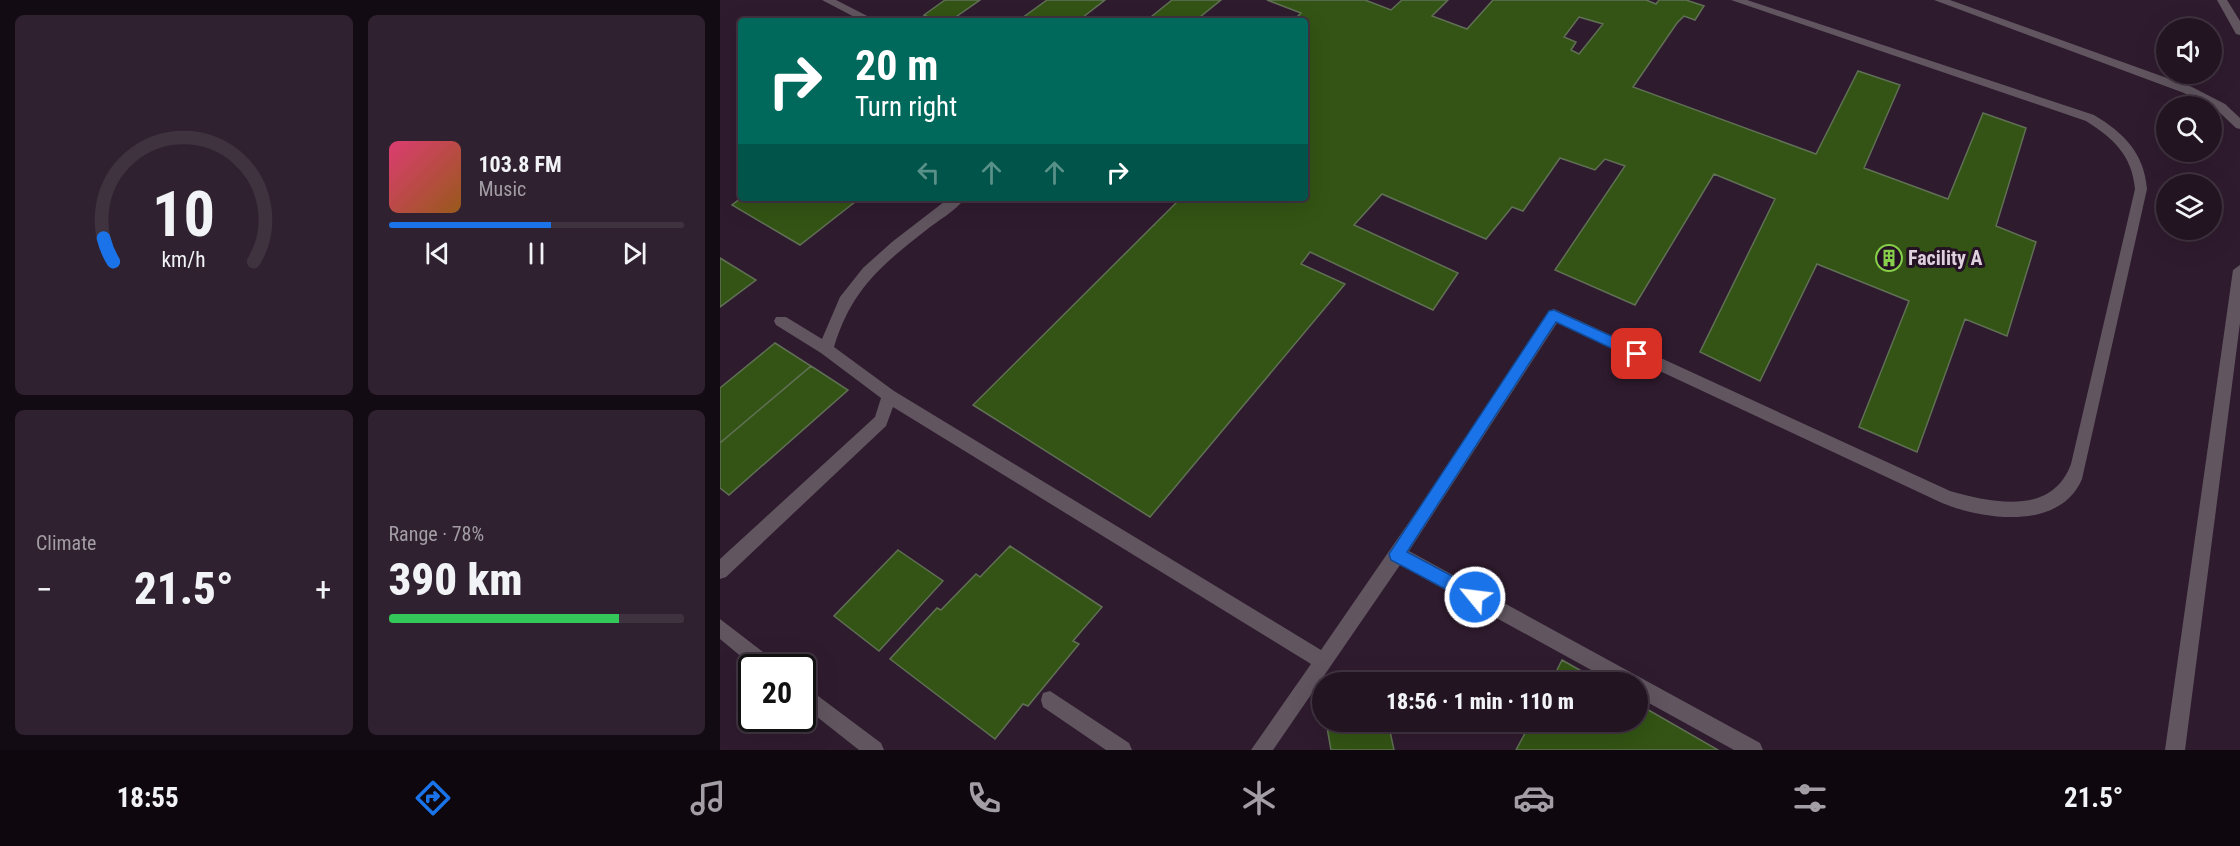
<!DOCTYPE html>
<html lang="en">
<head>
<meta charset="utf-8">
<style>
  body { margin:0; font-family:"Roboto Condensed",sans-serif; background:#2f212f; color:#f1f3f6; height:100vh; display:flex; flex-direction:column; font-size:22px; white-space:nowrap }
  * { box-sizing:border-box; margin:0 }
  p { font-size:20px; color:#a39ea5 }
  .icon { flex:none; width:33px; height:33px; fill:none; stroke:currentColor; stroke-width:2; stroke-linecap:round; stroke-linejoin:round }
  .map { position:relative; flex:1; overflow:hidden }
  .side { display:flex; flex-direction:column; gap:15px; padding:15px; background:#130b13; width:720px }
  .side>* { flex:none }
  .top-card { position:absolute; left:18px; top:18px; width:570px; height:183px; border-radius:6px; box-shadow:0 6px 24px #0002,0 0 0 2px #403340; background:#00695c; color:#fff; overflow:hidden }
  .buttons { position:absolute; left:1436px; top:18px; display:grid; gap:12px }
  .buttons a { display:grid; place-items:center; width:66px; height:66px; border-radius:50%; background:#231422; box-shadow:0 6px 24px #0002,0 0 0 2px #403340; font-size:30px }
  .speed { position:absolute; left:18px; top:654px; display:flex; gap:12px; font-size:30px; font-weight:700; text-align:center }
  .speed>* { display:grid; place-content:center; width:78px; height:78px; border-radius:50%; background:#231422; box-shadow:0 6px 24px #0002,0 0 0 2px #403340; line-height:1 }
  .speed .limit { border:3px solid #111; border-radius:9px; background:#fff; color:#111 }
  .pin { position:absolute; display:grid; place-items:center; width:51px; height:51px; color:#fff; margin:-26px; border-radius:12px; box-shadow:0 3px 9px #0006 }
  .me { position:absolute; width:66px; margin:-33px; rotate:299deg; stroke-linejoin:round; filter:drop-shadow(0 0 4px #0008) }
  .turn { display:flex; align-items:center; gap:21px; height:126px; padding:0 18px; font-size:27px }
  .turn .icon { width:78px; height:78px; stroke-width:2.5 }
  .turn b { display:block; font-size:42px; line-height:51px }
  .lanes { display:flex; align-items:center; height:57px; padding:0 18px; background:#0003; justify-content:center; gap:30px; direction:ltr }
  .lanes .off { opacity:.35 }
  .big { font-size:45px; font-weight:800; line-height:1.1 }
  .side .widget { flex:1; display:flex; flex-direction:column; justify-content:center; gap:9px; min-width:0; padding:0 21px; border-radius:9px; background:#2f212f }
  .side .dial { align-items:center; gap:0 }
  .dial svg { height:156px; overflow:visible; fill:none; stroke:#403340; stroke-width:7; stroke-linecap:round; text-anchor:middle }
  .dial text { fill:#f1f3f6; stroke:none }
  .song { display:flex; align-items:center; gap:18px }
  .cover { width:72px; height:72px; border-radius:9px; background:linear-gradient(135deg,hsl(340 70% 55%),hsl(30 70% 35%)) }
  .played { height:6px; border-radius:3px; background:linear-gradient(90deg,#1a73e8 55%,#403340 55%) }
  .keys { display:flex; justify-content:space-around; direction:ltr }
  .heat { display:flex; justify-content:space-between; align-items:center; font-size:33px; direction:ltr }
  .charge { height:9px; border-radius:4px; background:linear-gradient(90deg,#34c759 78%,#403340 0) }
  .side .tiles { flex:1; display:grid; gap:15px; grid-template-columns:repeat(2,1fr) }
  .trip { position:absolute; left:592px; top:672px; width:336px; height:60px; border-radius:30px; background:#231422; box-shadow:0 6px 24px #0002,0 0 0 2px #403340; font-weight:800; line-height:60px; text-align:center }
  .tabs { display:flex; height:96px; justify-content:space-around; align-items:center; background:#0e080e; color:#a39ea5 }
  .tabs .icon { width:42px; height:42px }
  .tabs .selected { color:#1a73e8 }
  .tabs b { font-size:27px; color:#f1f3f6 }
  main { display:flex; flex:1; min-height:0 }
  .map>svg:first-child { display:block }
</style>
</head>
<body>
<main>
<section class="side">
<div class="tiles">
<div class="widget dial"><svg viewBox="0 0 100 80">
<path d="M14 69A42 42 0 1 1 86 69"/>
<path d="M14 69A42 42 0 0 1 9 57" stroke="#1a73e8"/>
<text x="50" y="56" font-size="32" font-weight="700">10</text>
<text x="50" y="72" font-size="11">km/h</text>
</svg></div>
<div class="widget">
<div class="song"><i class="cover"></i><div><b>103.8 FM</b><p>Music</p></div></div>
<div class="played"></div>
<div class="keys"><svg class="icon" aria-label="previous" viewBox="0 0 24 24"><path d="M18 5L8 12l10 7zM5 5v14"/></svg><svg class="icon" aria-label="pause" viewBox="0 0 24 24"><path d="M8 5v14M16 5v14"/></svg><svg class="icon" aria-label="next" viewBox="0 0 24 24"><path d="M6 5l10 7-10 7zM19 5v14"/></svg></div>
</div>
<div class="widget"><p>Climate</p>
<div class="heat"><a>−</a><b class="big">21.5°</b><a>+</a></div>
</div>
<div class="widget"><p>Range · 78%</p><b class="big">390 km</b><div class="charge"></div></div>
</div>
</section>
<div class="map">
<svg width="1520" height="750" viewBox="0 0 1520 750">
  <rect width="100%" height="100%" fill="#2f1b2e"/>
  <path fill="#335414" stroke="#607055" stroke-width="1.5" fill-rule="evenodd" d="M225,0H260L230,21H218L204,15Z
    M327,0H385L358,21H298Z
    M452,0H501L475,21H426Z
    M547,0H645L671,10L682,0H728L712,16L747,29L773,0H926L936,4L939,0H966L984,6L975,20L964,16L957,23L913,87L1096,154L1138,71L1180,85L1144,168L1228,199L1263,113L1306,128L1276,226L1316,242L1287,336L1245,319L1197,452L1139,427L1189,301L1097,264L1040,381L980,352L1055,199L994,174L915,305L835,270L905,166L885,159L875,170L840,158L803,211L792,207L766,239L662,194L634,225L738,273L713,310L590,252L581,264L625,284L430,517L253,405L461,198H585V21H573L581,13ZM859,17L883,24L859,54L851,50L856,42L844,37Z
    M21,198H140L80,245L12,205Z
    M0,258L36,280L0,307Z
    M55,343L91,366L0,443V388Z
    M91,366L128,390L9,495L0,488V443Z
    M290,546L382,607L353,641L359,644L308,706L303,704L275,739L170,659L217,608L221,610L256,574L260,577Z
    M178,550L223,581L159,651L114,616Z
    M842,660L881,682H831Z
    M918,704L998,750H796L811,722H918Z
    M606,722H668L674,750H611Z"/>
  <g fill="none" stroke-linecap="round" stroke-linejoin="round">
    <path fill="#615660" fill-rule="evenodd" d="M102,0H116L157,21H142Z
      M1011,0H1027L1374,115C1404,133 1424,153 1427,189L1362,479C1340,531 1264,520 1222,503L837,323L689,551L1040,743L1043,750H1014L918,697V682H893L680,565L553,750H531L591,664L173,407L166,426L6,577L0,579V559L155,417L161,398L101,353L56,325L54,321L56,317H66L102,339L120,297L143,268L172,242L229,198H245C236,211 217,221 205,231C160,266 131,291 114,347L174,391L601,650L707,496L829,311L834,309L1230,491C1273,503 1332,516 1351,464L1415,189C1412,155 1393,138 1366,121Z
      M1214,0H1230L1472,87L1505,104L1520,118V129L1516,128L1497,110L1464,93Z
      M1497,0H1507L1520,21V35L1516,34Z
      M1520,265V323L1465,750H1445L1513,270Z
      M0,619L56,662L59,668H35L0,639Z
      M82,684L161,743L164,750H139L82,705Z
      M330,691L409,743L412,750H386L323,707L321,700L323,693Z"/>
  </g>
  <path fill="#1a73e8" stroke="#114b97" stroke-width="1.5" d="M834,310L922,350L924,354L922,358H912L836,322L687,552L760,591L763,597L760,603L755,605L671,560L669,554L829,311Z"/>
  <defs>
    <symbol id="building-ring" viewBox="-11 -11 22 22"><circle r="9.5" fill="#251124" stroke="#87cf4a" stroke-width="1.5"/><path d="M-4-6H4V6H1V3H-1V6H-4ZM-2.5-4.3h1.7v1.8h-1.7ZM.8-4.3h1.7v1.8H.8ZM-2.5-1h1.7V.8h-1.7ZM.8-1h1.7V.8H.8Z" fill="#87cf4a"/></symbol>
  </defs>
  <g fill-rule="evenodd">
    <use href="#building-ring" x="1154" y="243" width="30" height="30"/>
  </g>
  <g text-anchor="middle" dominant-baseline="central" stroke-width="6" stroke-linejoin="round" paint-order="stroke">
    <g font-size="20" font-weight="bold" fill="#ded0dd" stroke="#251124" text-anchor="start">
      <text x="1188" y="258">Facility A</text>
    </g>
  </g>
</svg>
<div class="buttons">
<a><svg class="icon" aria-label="sound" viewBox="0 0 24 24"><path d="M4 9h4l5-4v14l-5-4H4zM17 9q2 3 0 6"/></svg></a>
<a><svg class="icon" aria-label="search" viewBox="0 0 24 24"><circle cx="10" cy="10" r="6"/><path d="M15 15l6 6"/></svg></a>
<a><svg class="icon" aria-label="layers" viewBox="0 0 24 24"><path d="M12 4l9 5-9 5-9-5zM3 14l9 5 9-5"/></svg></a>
</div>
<div class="speed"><div class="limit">20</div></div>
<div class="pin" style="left:917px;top:354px;background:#d93025"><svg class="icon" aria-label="arrive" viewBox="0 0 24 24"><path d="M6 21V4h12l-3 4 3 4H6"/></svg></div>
<svg class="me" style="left:755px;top:597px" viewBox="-20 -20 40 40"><circle r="17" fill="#1a73e8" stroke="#fff" stroke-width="3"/><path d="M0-11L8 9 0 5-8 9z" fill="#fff"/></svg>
<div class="trip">18:56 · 1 min · 110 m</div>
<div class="top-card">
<div class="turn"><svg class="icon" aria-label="right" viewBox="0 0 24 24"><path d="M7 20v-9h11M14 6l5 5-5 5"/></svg><div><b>20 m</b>Turn right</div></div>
<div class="lanes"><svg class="icon off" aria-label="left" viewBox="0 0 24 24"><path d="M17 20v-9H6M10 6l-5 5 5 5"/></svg><svg class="icon off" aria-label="ahead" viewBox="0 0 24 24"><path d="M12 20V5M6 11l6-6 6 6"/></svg><svg class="icon off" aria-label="ahead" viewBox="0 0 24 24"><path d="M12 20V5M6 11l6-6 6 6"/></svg><svg class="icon" aria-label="right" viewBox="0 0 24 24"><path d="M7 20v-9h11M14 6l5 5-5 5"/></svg></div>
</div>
</div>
</main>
<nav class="tabs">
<b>18:55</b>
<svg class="icon selected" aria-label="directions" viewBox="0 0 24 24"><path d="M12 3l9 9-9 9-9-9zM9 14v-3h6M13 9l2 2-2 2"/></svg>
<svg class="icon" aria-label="music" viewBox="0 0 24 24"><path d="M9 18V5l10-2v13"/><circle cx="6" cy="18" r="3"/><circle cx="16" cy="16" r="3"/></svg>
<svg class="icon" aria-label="phone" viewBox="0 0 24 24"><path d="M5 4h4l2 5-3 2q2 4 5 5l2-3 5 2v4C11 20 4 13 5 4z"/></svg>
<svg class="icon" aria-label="climate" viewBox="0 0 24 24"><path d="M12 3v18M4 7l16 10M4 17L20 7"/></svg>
<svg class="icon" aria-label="car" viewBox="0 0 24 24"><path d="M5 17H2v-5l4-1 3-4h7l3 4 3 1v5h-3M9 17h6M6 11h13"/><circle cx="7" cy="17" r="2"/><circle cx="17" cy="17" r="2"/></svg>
<svg class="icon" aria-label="filters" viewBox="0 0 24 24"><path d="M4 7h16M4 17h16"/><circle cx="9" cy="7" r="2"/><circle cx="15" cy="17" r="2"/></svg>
<b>21.5°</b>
</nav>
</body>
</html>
